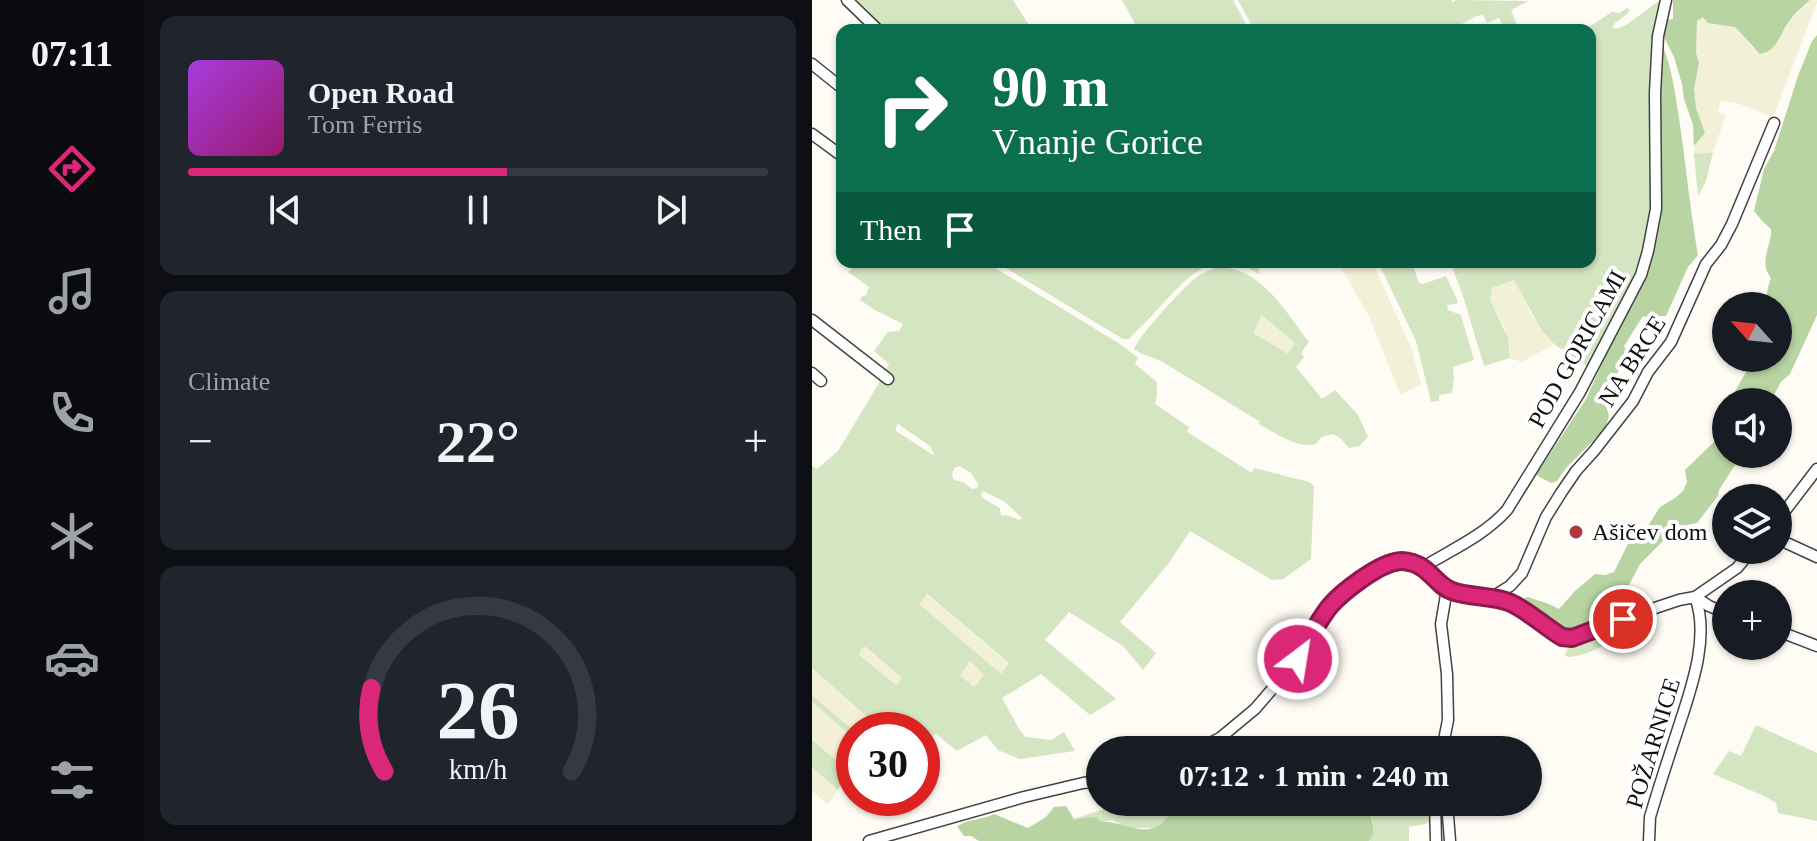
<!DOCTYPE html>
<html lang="en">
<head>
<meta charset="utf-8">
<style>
  body { margin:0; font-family:"Times New Roman",serif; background:#20242c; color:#f1f3f6; height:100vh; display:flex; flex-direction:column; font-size:30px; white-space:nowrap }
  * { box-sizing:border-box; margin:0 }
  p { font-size:26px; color:#9ea1a6 }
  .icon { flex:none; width:44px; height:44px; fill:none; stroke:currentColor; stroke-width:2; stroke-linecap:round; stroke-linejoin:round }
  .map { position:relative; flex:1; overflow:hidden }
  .panel { display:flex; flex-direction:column; gap:16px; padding:16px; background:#0d0f14; width:668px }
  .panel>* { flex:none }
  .hud { position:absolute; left:24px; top:24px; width:760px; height:244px; border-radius:16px; box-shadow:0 2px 6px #0004; background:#0b6e4f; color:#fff; overflow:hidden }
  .needle { width:52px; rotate:297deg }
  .tools { position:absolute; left:900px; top:292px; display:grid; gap:16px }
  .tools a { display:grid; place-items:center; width:80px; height:80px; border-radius:50%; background:#171b24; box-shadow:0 2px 6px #0004; font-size:40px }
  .speed { position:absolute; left:24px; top:712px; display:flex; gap:16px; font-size:40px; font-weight:700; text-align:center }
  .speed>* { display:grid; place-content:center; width:104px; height:104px; border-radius:50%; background:#171b24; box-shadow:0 2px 6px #0004; line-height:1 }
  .speed .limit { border:12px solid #d22; background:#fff; color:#111 }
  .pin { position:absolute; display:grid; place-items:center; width:68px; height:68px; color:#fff; margin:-34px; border:4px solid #fff; border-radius:50%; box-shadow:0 2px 8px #0007 }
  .me { position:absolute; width:88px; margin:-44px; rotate:31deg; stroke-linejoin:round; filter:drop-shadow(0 0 6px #0008) }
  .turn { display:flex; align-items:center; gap:28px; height:168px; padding:0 24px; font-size:36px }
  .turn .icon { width:104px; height:104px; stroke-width:2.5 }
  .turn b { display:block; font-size:56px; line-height:68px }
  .then { display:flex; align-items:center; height:76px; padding:0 24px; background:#0003; gap:16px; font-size:30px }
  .big { font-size:60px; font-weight:700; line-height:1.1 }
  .panel .tile { flex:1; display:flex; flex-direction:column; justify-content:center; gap:12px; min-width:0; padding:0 28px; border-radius:16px; background:#20242c }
  .panel .dial { align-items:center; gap:0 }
  .dial svg { height:208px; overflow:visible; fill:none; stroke:#363941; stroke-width:7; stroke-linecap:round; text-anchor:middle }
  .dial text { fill:#f1f3f6; stroke:none }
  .song { display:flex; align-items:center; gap:24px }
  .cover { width:96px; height:96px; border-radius:12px; background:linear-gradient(135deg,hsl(280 70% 55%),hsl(320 70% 35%)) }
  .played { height:8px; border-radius:4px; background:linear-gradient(90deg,#db2777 55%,#363941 55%) }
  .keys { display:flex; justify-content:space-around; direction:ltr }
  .heat { display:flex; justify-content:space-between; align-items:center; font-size:44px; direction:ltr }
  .trip { position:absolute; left:274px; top:736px; width:456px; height:80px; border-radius:40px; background:#171b24; box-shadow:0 2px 6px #0004; font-weight:700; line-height:80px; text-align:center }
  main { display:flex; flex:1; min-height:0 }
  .menu { display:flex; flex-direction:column; width:144px; justify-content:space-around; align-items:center; background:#090b0e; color:#9ea1a6 }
  .menu .icon { width:56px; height:56px }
  .menu .on { color:#db2777 }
  .menu b { font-size:36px; color:#f1f3f6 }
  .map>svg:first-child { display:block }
</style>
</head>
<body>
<main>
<nav class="menu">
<b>07:11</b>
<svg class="icon on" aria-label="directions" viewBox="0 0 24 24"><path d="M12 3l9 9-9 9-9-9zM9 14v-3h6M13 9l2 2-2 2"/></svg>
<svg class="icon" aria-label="music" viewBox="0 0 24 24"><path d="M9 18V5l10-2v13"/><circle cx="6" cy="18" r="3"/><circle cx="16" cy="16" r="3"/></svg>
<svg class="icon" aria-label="phone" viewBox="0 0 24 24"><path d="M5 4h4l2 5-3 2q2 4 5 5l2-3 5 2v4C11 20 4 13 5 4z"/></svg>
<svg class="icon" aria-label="climate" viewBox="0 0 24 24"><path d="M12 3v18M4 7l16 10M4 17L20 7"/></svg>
<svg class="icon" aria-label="car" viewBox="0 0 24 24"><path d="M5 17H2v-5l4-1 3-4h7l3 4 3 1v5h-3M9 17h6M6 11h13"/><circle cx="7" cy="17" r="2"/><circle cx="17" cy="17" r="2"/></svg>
<svg class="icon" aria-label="filters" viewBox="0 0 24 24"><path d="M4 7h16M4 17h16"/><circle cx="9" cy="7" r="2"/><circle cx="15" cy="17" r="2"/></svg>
</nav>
<section class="panel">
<div class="tile">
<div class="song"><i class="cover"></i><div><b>Open Road</b><p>Tom Ferris</p></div></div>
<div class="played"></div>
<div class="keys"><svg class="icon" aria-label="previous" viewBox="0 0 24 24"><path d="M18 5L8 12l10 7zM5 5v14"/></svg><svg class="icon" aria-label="pause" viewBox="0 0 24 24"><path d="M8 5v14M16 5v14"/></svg><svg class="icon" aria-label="next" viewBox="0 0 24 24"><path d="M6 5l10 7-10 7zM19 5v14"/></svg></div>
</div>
<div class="tile"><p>Climate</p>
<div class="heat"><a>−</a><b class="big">22°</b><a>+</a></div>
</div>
<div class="tile dial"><svg viewBox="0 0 100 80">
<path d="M14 69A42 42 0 1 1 86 69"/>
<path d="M14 69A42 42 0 0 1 9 37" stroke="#db2777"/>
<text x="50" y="56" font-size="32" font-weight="700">26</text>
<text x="50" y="72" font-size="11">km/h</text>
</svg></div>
</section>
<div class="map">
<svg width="1005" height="841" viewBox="0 0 1005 841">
  <rect width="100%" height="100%" fill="#fefcf4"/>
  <path fill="#f2f0d6" d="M998,0H1005V3L961,117L925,103L909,101L906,112L914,115L901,152L882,154V146L893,133L884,108L882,89L887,62L884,53L885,21L891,16L923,27L941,48L965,44L978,20Z
    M526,262H560L599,347L609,385L588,394L558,318Z
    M703,280L719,313L729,329L742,344L710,362L698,358L697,344L693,328L678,301L680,288Z
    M451,314L483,343L476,355L440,333Z
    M114,594L197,664L188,675L106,604Z
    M54,647L90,678L84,685L46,654L50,648Z
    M158,661L172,675L162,687L147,674Z
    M0,668L7,674L70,730L42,731L0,695Z
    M0,702L42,738V750L38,756L41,759L33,768L0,740Z
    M0,767L26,790L16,805L0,791Z"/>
  <path fill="#d3e5c1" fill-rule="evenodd" d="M41,0H201L220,30H72Z
    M310,0H421L437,30H337L332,23L326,29Z
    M426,0H639L641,2L645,0L717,1L699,10L707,30H693L687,18L675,23L671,15L665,16L638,30H442Z
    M849,0L840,41L839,63L840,176L839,212L832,248L826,268L776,367L742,344L729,329L702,280L680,288L678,300L696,338L698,358L672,366L650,293L638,262H778V30H772L800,12L807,13L815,8L818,10L815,14L802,24L801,27L803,29C821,24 833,9 849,0Z
    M901,152L894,181L886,196L882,154Z
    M34,262H130L135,266L138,262H173L308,344L326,358L323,364L345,382V396L343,404L377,427L375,432L440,473L442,468L497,482L502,486L499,559L471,579L460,580L378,531L357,563L308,622L344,653L331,670L311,646L257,612L233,640L304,699L278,715L229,674L190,698L208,731L214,737L239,740L252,732L263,751L208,759L186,750L174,735L145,751L124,734L110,744V730H70L0,668V466L5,469L26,451L57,400L77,364L62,351L76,332L87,331L91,324L63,310L48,300L50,296L54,295L57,287L36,272L40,268ZM86,424L118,446L122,454L121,455L84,431V427ZM148,466L159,473L167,485L165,488L160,489L151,482L142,480L140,475L142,468ZM171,491L193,502L210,518L207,520L195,515L190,516L188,512V508L172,499L169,495ZM115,594L197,663L189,674L107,604ZM54,647L90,678L84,685L47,655L50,648ZM158,661L172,675L162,687L148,675Z
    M184,262H444L447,268V274C406,248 384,269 356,298C343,312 330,326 317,339H311Z
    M566,262H600L607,283L611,284L634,276L646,302L644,304L635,305L636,310L649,315L662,360L641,367L642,377L640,393L627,395V401L619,402L604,341Z
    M404,268C447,263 474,313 497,342L489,353L492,357L484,367L510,399L523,390L546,415L556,437L547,446L537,448L528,438L521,434L509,437L504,444C483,449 465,433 448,425L447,421L440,417L351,362C341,357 331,356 322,349C326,337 369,290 381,280C388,274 395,271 404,268ZM450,315L483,343L476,354L441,333Z
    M802,628H806L808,631C797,645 774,656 756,657L753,655L757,645Z
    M0,695L42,731V738L0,702Z
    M944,725L1005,753V821L966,813L964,803L952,796L901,774L917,751L929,756Z
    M0,740L33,768L30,774L33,777L26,790L0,767Z
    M307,802H377L359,812L354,821L344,828H321L314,827L300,820L289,822L262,819L295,808Z
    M559,802H619L618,823L597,827V841H557C564,828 558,816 559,802Z"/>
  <path fill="#b8d4a2" d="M861,0H998C991,6 984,12 978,20C968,33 966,51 948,54L923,27L896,23L891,17L885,21L884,53L887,62L882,89L884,108L893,133L882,146L881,125L872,99L870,84L862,57L851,35L854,20L861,19Z
    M1005,35V315L978,374L969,382L958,402H917L942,358H966V306H958C952,297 956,287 959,278C946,262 960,246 959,229L951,222L942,211L952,169L962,151L986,76L1000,41Z
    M850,44C860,68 863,93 867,118C874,164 878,210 886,255L876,267L854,316H847L844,321L831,316L812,346L815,353L792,400L797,416L793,429L755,467L745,481L739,483L724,475L774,399L806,329L828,290L838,261L846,226L849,198L846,91Z
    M914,421V454H930L907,490L906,496L885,523L865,527L828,564L808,602L799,617L775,628L759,633L751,631L712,603L711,599L716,597C727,601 737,603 747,609L763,591L783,574L793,575L802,572L818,540L827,535L836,526L848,507L863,498L871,491L875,482L873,470L902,442Z
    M377,802H559L558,811L561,827V834L557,841H167L159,836H152L145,826C157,819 170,820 182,814L216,828L234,817L242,807L254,806L262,819L284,817L289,822C307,820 328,836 346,826C353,822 355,816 360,812C364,807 372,805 377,802Z"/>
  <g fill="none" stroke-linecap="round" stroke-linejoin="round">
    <defs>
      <path id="street" d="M35,0L66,30
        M0,64L30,88
        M0,134L30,156
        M0,320L76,379
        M0,373L9,381
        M966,520L1005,469
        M966,539L1005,557
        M611,567C639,550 673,535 695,510L768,392L829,275L836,251L844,209L843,93L846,36L854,0
        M680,597L698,586L710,573L734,517L749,493L764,471L782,451L821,401L836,372L859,342L894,264L909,245L920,224L962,123
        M883,597L897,606L914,613
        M966,631L1005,646
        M385,750L408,738L443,709L486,659L518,606L535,591L566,569L581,562H597L611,567L635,589L659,597L689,599L699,603L740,631L750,637L760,638L795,624L867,600L883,597L925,568L940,550
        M630,750L636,720L635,674L629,624L635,589
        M623,802L624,841
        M635,802L638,841
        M57,841L212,797L271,783L288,781
        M837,841L838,817C846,790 855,762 864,735C877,694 899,639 883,597"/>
    </defs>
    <use href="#street" stroke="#434343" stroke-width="13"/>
    <use href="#street" stroke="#fff" stroke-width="10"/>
  </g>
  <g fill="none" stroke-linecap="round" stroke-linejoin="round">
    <defs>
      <path id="route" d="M486,659C496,642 505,622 518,606C530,592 564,566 583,562C589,560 595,561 601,563C618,568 625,586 640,591C659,598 682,595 699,603C718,612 733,627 750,637L760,638L811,619"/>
    </defs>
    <use href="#route" stroke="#8e194d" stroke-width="20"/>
    <use href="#route" stroke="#db2777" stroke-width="14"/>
  </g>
  <circle fill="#b0373c" stroke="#fff" stroke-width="3" cx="764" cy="532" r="8"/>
  <g text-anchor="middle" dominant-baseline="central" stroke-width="8" stroke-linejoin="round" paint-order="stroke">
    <g font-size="24" fill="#101010" stroke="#fff">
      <text transform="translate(765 349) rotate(-61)">POD GORICAMI</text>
      <text transform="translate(820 361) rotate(-57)">NA BRCE</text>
      <text transform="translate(841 743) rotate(-73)">POŽARNICE</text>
    </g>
    <g font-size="24" fill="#101010" stroke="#fff" text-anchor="start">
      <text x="780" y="532">Ašičev dom</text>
    </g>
  </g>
</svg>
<div class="tools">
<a><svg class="needle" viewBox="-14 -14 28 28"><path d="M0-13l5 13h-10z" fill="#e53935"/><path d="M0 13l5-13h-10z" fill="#9ea1a6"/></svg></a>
<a><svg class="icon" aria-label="sound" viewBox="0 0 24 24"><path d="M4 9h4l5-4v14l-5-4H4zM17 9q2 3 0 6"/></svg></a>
<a><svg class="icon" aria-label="layers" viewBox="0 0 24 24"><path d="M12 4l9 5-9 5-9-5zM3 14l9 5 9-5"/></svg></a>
<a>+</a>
</div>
<div class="speed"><div class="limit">30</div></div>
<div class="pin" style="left:811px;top:619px;background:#d93025"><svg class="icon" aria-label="arrive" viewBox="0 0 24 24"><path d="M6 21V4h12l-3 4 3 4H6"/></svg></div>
<svg class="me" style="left:486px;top:659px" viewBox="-20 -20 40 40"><circle r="17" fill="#db2777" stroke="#fff" stroke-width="3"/><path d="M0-11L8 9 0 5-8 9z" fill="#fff"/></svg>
<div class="trip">07:12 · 1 min · 240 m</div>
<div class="hud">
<div class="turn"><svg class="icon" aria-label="right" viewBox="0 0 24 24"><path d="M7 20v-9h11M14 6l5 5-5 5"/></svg><div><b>90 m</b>Vnanje Gorice</div></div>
<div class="then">Then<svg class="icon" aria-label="arrive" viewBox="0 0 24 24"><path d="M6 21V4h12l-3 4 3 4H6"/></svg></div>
</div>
</div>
</main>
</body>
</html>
